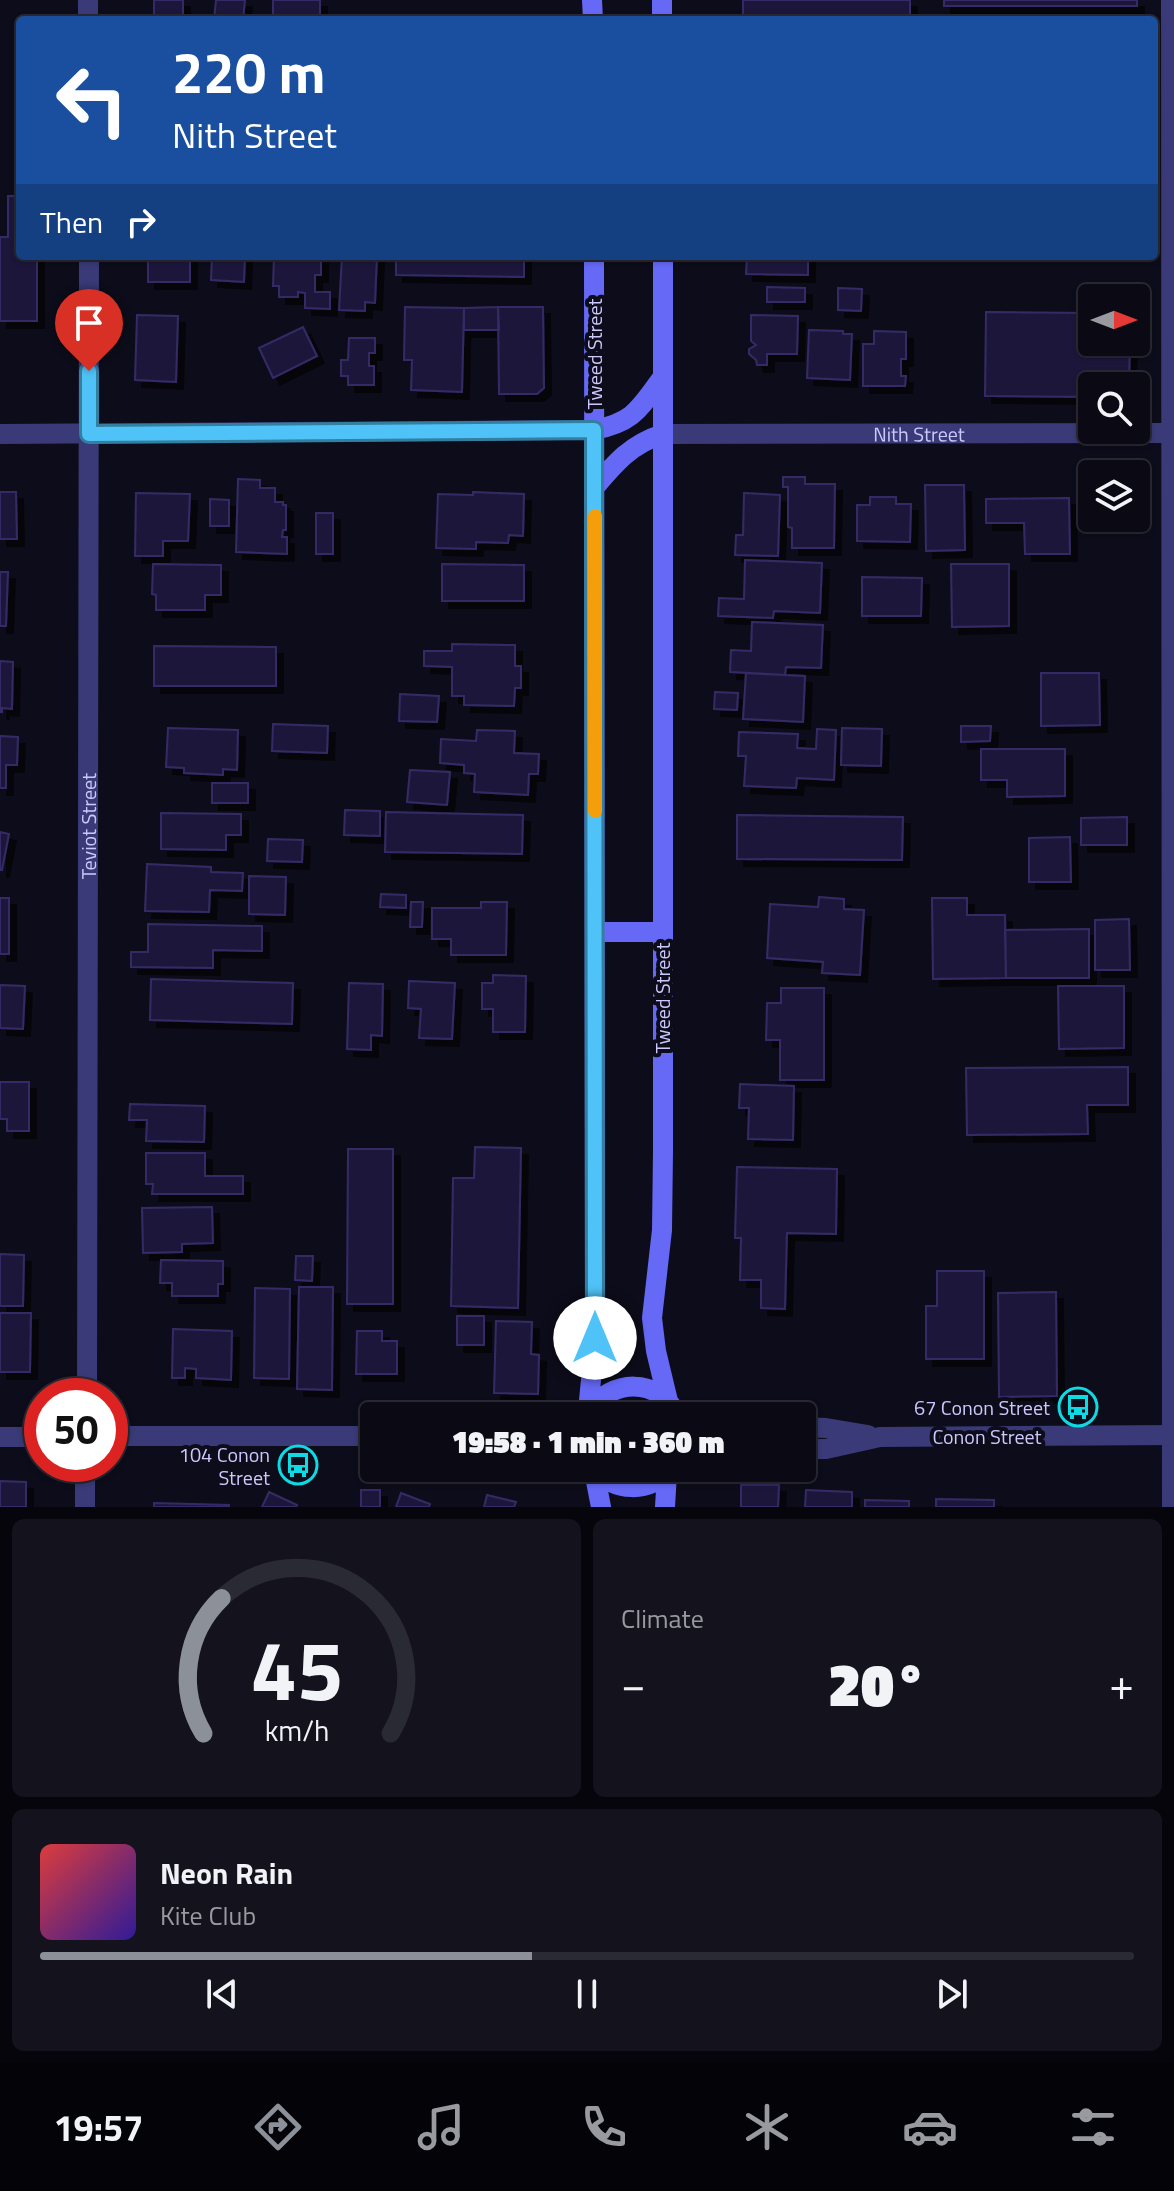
<!DOCTYPE html>
<html lang="en">
<head>
<meta charset="utf-8">
<style>
  body { margin:0; font-family:"Titillium Web",sans-serif; background:#13121d; color:#f1f3f6; height:100vh; display:flex; flex-direction:column; font-size:30px; white-space:nowrap }
  * { box-sizing:border-box; margin:0 }
  p { font-size:26px; color:#999aa0 }
  .icon { flex:none; width:44px; height:44px; fill:none; stroke:currentColor; stroke-width:2; stroke-linecap:round; stroke-linejoin:round }
  .map { position:relative; height:1507px; overflow:hidden }
  .details { display:flex; flex-direction:column; gap:12px; padding:12px; background:#06050b; flex:1 }
  .details>* { flex:none }
  .guide { position:absolute; left:16px; top:16px; width:1142px; height:244px; border-radius:8px; box-shadow:0 2px 6px #0004,0 0 0 2px #2a2a34; background:#1a4fa0; color:#fff; overflow:hidden }
  .needle { width:52px; rotate:90deg }
  .controls { position:absolute; left:1078px; top:284px; display:grid; gap:16px }
  .controls a { display:grid; place-items:center; width:72px; height:72px; border-radius:8px; background:#0a0914; box-shadow:0 2px 6px #0004,0 0 0 2px #2a2a34; font-size:40px }
  .speed { position:absolute; left:24px; top:1378px; display:flex; gap:16px; font-size:40px; font-weight:700; text-align:center }
  .speed>* { display:grid; place-content:center; width:104px; height:104px; border-radius:50%; background:#0a0914; box-shadow:0 2px 6px #0004,0 0 0 2px #2a2a34; line-height:1 }
  .speed .limit { border:12px solid #d22; background:#fff; color:#111 }
  .pin { position:absolute; display:grid; place-items:center; width:68px; height:68px; color:#fff; margin:-82px -34px; border-radius:50% 50% 50% 0; rotate:-45deg; box-shadow:0 0 8px #0007 }
  .pin .icon { rotate:45deg }
  .me { position:absolute; width:88px; margin:-44px; rotate:0deg; stroke-linejoin:round; filter:drop-shadow(0 0 6px #0008) }
  .turn { display:flex; align-items:center; gap:28px; height:168px; padding:0 24px; font-size:36px }
  .turn .icon { width:104px; height:104px; stroke-width:2.5 }
  .turn b { display:block; font-size:56px; line-height:68px }
  .then { display:flex; align-items:center; height:76px; padding:0 24px; background:#0003; gap:16px; font-size:30px }
  .big { font-size:60px; font-weight:800; line-height:1.1 }
  .details .tile { flex:1; display:flex; flex-direction:column; justify-content:center; gap:12px; min-width:0; padding:0 28px; border-radius:12px; background:#13121d }
  .details .dial { align-items:center; gap:0 }
  .dial svg { height:208px; overflow:visible; fill:none; stroke:#2a2a34; stroke-width:7; stroke-linecap:round; text-anchor:middle }
  .dial text { fill:#f1f3f6; stroke:none }
  .song { display:flex; align-items:center; gap:24px }
  .cover { width:96px; height:96px; border-radius:12px; background:linear-gradient(135deg,hsl(0 70% 55%),hsl(250 70% 35%)) }
  .played { height:8px; border-radius:4px; background:linear-gradient(90deg,#8c9099 45%,#2a2a34 45%) }
  .keys { display:flex; justify-content:space-around; direction:ltr }
  .heat { display:flex; justify-content:space-between; align-items:center; font-size:44px; direction:ltr }
  .details .tiles { flex:1; display:grid; gap:12px; grid-template-columns:1fr 1fr }
  .tile:last-child { grid-column:span 2 }
  .trip { position:absolute; left:360px; top:1402px; width:456px; height:80px; border-radius:8px; background:#0a0914; box-shadow:0 2px 6px #0004,0 0 0 2px #2a2a34; font-weight:800; line-height:80px; text-align:center }
  .menu { display:flex; height:128px; justify-content:space-around; align-items:center; background:#040408; color:#999aa0 }
  .menu .icon { width:56px; height:56px }
  .menu .selected { color:#8c9099 }
  .menu b { font-size:36px; color:#f1f3f6 }
  .map>svg:first-child { display:block }
</style>
</head>
<body>
<div class="map">
<svg width="1174" height="1507" viewBox="0 0 1174 1507">
  <defs>
    <filter id="shadow"><feDropShadow dx="7" dy="7" stdDeviation="0" flood-color="#0009"/></filter>
  </defs>
  <rect width="100%" height="100%" fill="#0d0c1a"/>
  <path fill="#1e193a" stroke="#342c65" stroke-width="2" filter="url(#shadow)" d="M154,0H183V20H154Z
    M216,0H245L243,20H214Z
    M273,0H320V20H268L273,18Z
    M743,0H910V20H743Z
    M944,0H1137V6H944Z
    M8,196H20V256H37V321H0V237H8Z
    M190,256V282H148V257Z
    M212,256H245L244,282L211,280Z
    M274,256H321V275H315V292H330V309L305,308V293L298,292V297H279V286H273Z
    M342,256H377L375,303L365,302V311L339,310Z
    M396,256H524V277L396,275Z
    M747,256H808V275L746,274Z
    M767,287L805,288V302H767Z
    M838,288L862,289L861,311L838,310Z
    M405,307L464,308L462,392L411,390L412,360H404Z
    M498,307L499,330H464V308Z
    M498,307H543L544,388L537,394H499Z
    M986,312L1092,313V342H1130L1129,386H1092V397L985,396Z
    M137,315L178,316L176,382L135,380Z
    M751,315L798,316L797,354H767V365H757L756,360L749,354V349L756,345L751,341Z
    M303,327L317,356L273,378L259,348Z
    M809,330L843,331V334H852L850,380L807,378Z
    M874,331L906,332V359H901V376H906L905,386H863V344H874Z
    M349,338H375V353H369V366H374V385H348V376H341V360H348Z
    M783,477H805V484H835L834,548H792V528L788,527V487H783Z
    M238,479L260,480V488H275V502H283V505H286V530H283L282,537H287V554L236,552Z
    M925,485H964L965,550L926,551Z
    M0,492H16L17,539H0Z
    M473,492L524,494L523,536L509,535L508,543L476,542V549L436,548L438,494L473,495Z
    M136,493L190,494L188,541H163V556H135Z
    M744,493L780,495L778,556L735,555L736,535H743Z
    M870,497H896V504H911L910,542L857,541V505H870Z
    M1069,498L1070,554H1025L1024,523H986V499Z
    M210,499L229,500V526H210Z
    M316,513H333V554H316Z
    M745,560L822,563L820,613L774,611L773,618L718,616L719,598L744,599Z
    M153,564L221,565V595H205V610H156V595L152,594Z
    M442,564L524,565V601H442Z
    M951,564H1009V626L952,627Z
    M0,572H8L6,626H0Z
    M862,577L922,578L921,616H862Z
    M752,622L823,625L821,668L786,667L785,675L730,672L731,650L751,651Z
    M452,644L515,645V666H521V688H515L514,706L464,705V696H452V667L424,666V651H452Z
    M154,646L276,647V686H154Z
    M0,661L13,662L12,709L2,708V712H0Z
    M746,673L805,676L803,722L743,719Z
    M1041,673H1099L1100,725L1041,726Z
    M715,692L738,693L737,710L714,709Z
    M400,694L439,696L437,722L399,721Z
    M273,724L328,726L327,753L272,751Z
    M961,726H991L990,741L961,742Z
    M168,728L238,730L237,770L223,769V775L184,773V768L166,767Z
    M842,728L882,729L881,766L841,765Z
    M817,729L836,730L834,780L797,778L796,788L744,786L746,756H738L739,732L798,734L797,748L816,749Z
    M477,730L515,731L514,753L539,754L538,774H529L528,795L474,792L475,774L464,773V765L440,763L441,739L476,741Z
    M0,736L18,737L17,765H6V788H0Z
    M981,749H1065V796L1007,797V780H981Z
    M410,770L450,772L447,805L407,802Z
    M212,783H248V803H212Z
    M345,810L380,811V836L344,835Z
    M386,812L523,815L522,854L385,852Z
    M161,813L241,814V835H226V850L161,849Z
    M737,815L903,817L902,860L737,859Z
    M1127,817V845H1081V818Z
    M0,832L9,834L2,870H0Z
    M1070,837L1071,882H1029V838Z
    M268,839L303,840L302,862L267,861Z
    M147,864L211,867V872L243,873L242,891L210,890L209,912L145,911Z
    M249,876L286,877L285,915L249,914Z
    M381,894L406,895V908L380,907Z
    M819,897L844,899V909L864,910L860,975L822,973L823,962L767,958L770,904L818,907Z
    M0,898H9V954H0Z
    M932,898H967V915H1005L1006,978L933,979Z
    M411,902H423L422,927H410Z
    M481,902H507L506,955H451V939H432V908H481Z
    M1129,919L1130,970H1095V920Z
    M148,924L262,926V951L213,950V968L131,967V952H148Z
    M1089,929V978H1006L1005,930Z
    M493,975L526,976L525,1032H493V1009H482V983H493Z
    M151,979L293,983L292,1024L150,1020Z
    M409,981L455,983L452,1039L419,1038L421,1009L408,1008Z
    M349,983L383,984L382,1036L371,1035V1050L347,1049Z
    M0,985L25,986L23,1029L0,1028Z
    M1058,986H1124V1048L1059,1049Z
    M781,988H824V1080H780V1040H766L767,1003H781Z
    M1128,1067V1105H1087L1088,1134L967,1135L966,1068Z
    M0,1082H29V1131H7V1119H0Z
    M740,1084L794,1086L793,1140L748,1139L749,1108H739Z
    M130,1104L205,1106L204,1142L146,1141L147,1120H129Z
    M475,1147L521,1148L518,1308L451,1306L453,1178H474Z
    M348,1149H393V1304H347Z
    M146,1153H205V1176H243V1194H152L153,1184H146Z
    M737,1167L837,1169L836,1234L787,1233L785,1309L761,1308V1280H740L741,1238H735Z
    M212,1207L213,1243L182,1244V1252L143,1253L142,1208Z
    M0,1254L24,1255L23,1306H0Z
    M296,1256H313L312,1281L295,1280Z
    M161,1260L223,1261V1284H218V1296H172V1283H160Z
    M937,1271H984V1359H926V1306H937Z
    M299,1287H333L332,1390L297,1389Z
    M255,1288L290,1289L289,1379L254,1378Z
    M1056,1292L1057,1396L999,1397L998,1293Z
    M0,1313H31L30,1372H0Z
    M457,1316H484V1345H457Z
    M496,1321L532,1322L531,1354L539,1355L538,1394L494,1393Z
    M173,1329L232,1331L231,1380L196,1378V1369L185,1368V1378H172Z
    M357,1331H382V1341H397V1374H356Z
    M0,1481L26,1482V1507H0Z
    M741,1485H779L778,1507H741Z
    M361,1490H380V1507H361Z
    M806,1490L852,1492V1507H805Z
    M269,1492L297,1505L296,1507H262Z
    M401,1493L430,1504L429,1507H396Z
    M487,1495L516,1502L514,1507H484Z
    M936,1499L994,1500V1507H936Z
    M865,1500L909,1501V1507H865Z
    M154,1503L229,1505V1507H154Z"/>
  <g fill="none" stroke-linecap="round" stroke-linejoin="round">
    <g stroke="#393a77" stroke-width="20">
      <path d="M88,0V20"/>
      <path d="M1171,0L1172,1507"/>
      <path d="M0,434L594,430"/>
      <path id="s1" d="M663,434L1174,433"/>
      <path id="s2" d="M87,1396L89,256"/>
      <path d="M561,1416H572"/>
      <path d="M110,1436H374"/>
      <path d="M0,1437H42"/>
      <path d="M85,1464V1507"/>
    </g>
    <path stroke="#393a77" stroke-width="20" d="M676,1412L701,1416
      M802,1427L826,1428L868,1435
      M802,1449H826L880,1437L1174,1435"/>
    <path stroke="#6569f6" stroke-width="20" d="M592,0L593,20
      M662,0V20
      M663,256V1152L662,1230L652,1318L656,1351L668,1401
      M594,430C634,422 639,409 662,378
      M594,488C615,463 631,444 663,434
      M595,932H662
      M588,1411L595,1338L594,256
      M587,1412C612,1379 657,1376 678,1416
      M592,1468C613,1492 651,1495 671,1468
      M594,1471L601,1507
      M665,1507L667,1473"/>
  </g>
  <g fill="none" stroke-linecap="round" stroke-linejoin="round">
    <defs>
      <path id="route" d="M89,371V434L594,430L595,1338"/>
    </defs>
    <use href="#route" stroke="#337fa1" stroke-width="20"/>
    <use href="#route" stroke="#4fc3f7" stroke-width="14"/>
    <path stroke="#f59e0b" stroke-width="14" d="M595,516V811"/>
  </g>
  <defs>
    <symbol id="bus-ring" viewBox="-11 -11 22 22"><circle r="9.5" fill="#0d0c1a" stroke="#0ddae3" stroke-width="1.5"/><path d="M-5-6H5V4H4V6H2V4H-2V6H-4V4H-5ZM-3.5-4V0h7V-4ZM-3.5 1.2v1.5H-2V1.2ZM2 1.2v1.5H3.5V1.2Z" fill="#0ddae3"/></symbol>
  </defs>
  <g fill-rule="evenodd">
    <use href="#bus-ring" x="1056" y="1385" width="44" height="44"/>
    <use href="#bus-ring" x="276" y="1443" width="44" height="44"/>
  </g>
  <g text-anchor="middle" dominant-baseline="central" stroke-width="8" stroke-linejoin="round" paint-order="stroke">
    <g font-size="20" fill="#cbc8fc" stroke="#0d0c1a">
      <text transform="translate(594 354) rotate(-90)">Tweed Street</text>
      <text stroke="none"><textPath href="#s1" startOffset="256">Nith Street</textPath></text>
      <text stroke="none"><textPath href="#s2" startOffset="570">Teviot Street</textPath></text>
      <text transform="translate(662 998) rotate(-90)">Tweed Street</text>
      <text x="987" y="1436">Conon Street</text>
    </g>
    <g font-size="20" fill="#cbc8fc" stroke="#0d0c1a" text-anchor="end">
      <text x="1050" y="1407">67 Conon Street</text>
      <text x="270" y="1454">104 Conon<tspan x="270" dy="23">Street</tspan></text>
    </g>
  </g>
</svg>
<div class="controls">
<a><svg class="needle" viewBox="-14 -14 28 28"><path d="M0-13l5 13h-10z" fill="#e53935"/><path d="M0 13l5-13h-10z" fill="#999aa0"/></svg></a>
<a><svg class="icon" aria-label="search" viewBox="0 0 24 24"><circle cx="10" cy="10" r="6"/><path d="M15 15l6 6"/></svg></a>
<a><svg class="icon" aria-label="layers" viewBox="0 0 24 24"><path d="M12 4l9 5-9 5-9-5zM3 14l9 5 9-5"/></svg></a>
</div>
<div class="speed"><div class="limit">50</div></div>
<div class="pin" style="left:89px;top:371px;background:#d93025"><svg class="icon" aria-label="arrive" viewBox="0 0 24 24"><path d="M6 21V4h12l-3 4 3 4H6"/></svg></div>
<svg class="me" style="left:595px;top:1338px" viewBox="-20 -20 40 40"><circle r="19" fill="#fff"/><path d="M0-13L10 11 0 6-10 11z" fill="#4fc3f7"/></svg>
<div class="trip">19:58 · 1 min · 360 m</div>
<div class="guide">
<div class="turn"><svg class="icon" aria-label="left" viewBox="0 0 24 24"><path d="M17 20v-9H6M10 6l-5 5 5 5"/></svg><div><b>220 m</b>Nith Street</div></div>
<div class="then">Then<svg class="icon" aria-label="right" viewBox="0 0 24 24"><path d="M7 20v-9h11M14 6l5 5-5 5"/></svg></div>
</div>
</div>
<section class="details">
<div class="tiles">
<div class="tile dial"><svg viewBox="0 0 100 80">
<path d="M14 69A42 42 0 1 1 86 69"/>
<path d="M14 69A42 42 0 0 1 21 17" stroke="#8c9099"/>
<text x="50" y="56" font-size="32" font-weight="700">45</text>
<text x="50" y="72" font-size="11">km/h</text>
</svg></div>
<div class="tile"><p>Climate</p>
<div class="heat"><a>−</a><b class="big">20°</b><a>+</a></div>
</div>
<div class="tile">
<div class="song"><i class="cover"></i><div><b>Neon Rain</b><p>Kite Club</p></div></div>
<div class="played"></div>
<div class="keys"><svg class="icon" aria-label="previous" viewBox="0 0 24 24"><path d="M18 5L8 12l10 7zM5 5v14"/></svg><svg class="icon" aria-label="pause" viewBox="0 0 24 24"><path d="M8 5v14M16 5v14"/></svg><svg class="icon" aria-label="next" viewBox="0 0 24 24"><path d="M6 5l10 7-10 7zM19 5v14"/></svg></div>
</div>
</div>
</section>
<nav class="menu">
<b>19:57</b>
<svg class="icon selected" aria-label="directions" viewBox="0 0 24 24"><path d="M12 3l9 9-9 9-9-9zM9 14v-3h6M13 9l2 2-2 2"/></svg>
<svg class="icon" aria-label="music" viewBox="0 0 24 24"><path d="M9 18V5l10-2v13"/><circle cx="6" cy="18" r="3"/><circle cx="16" cy="16" r="3"/></svg>
<svg class="icon" aria-label="phone" viewBox="0 0 24 24"><path d="M5 4h4l2 5-3 2q2 4 5 5l2-3 5 2v4C11 20 4 13 5 4z"/></svg>
<svg class="icon" aria-label="climate" viewBox="0 0 24 24"><path d="M12 3v18M4 7l16 10M4 17L20 7"/></svg>
<svg class="icon" aria-label="car" viewBox="0 0 24 24"><path d="M5 17H2v-5l4-1 3-4h7l3 4 3 1v5h-3M9 17h6M6 11h13"/><circle cx="7" cy="17" r="2"/><circle cx="17" cy="17" r="2"/></svg>
<svg class="icon" aria-label="filters" viewBox="0 0 24 24"><path d="M4 7h16M4 17h16"/><circle cx="9" cy="7" r="2"/><circle cx="15" cy="17" r="2"/></svg>
</nav>
</body>
</html>
